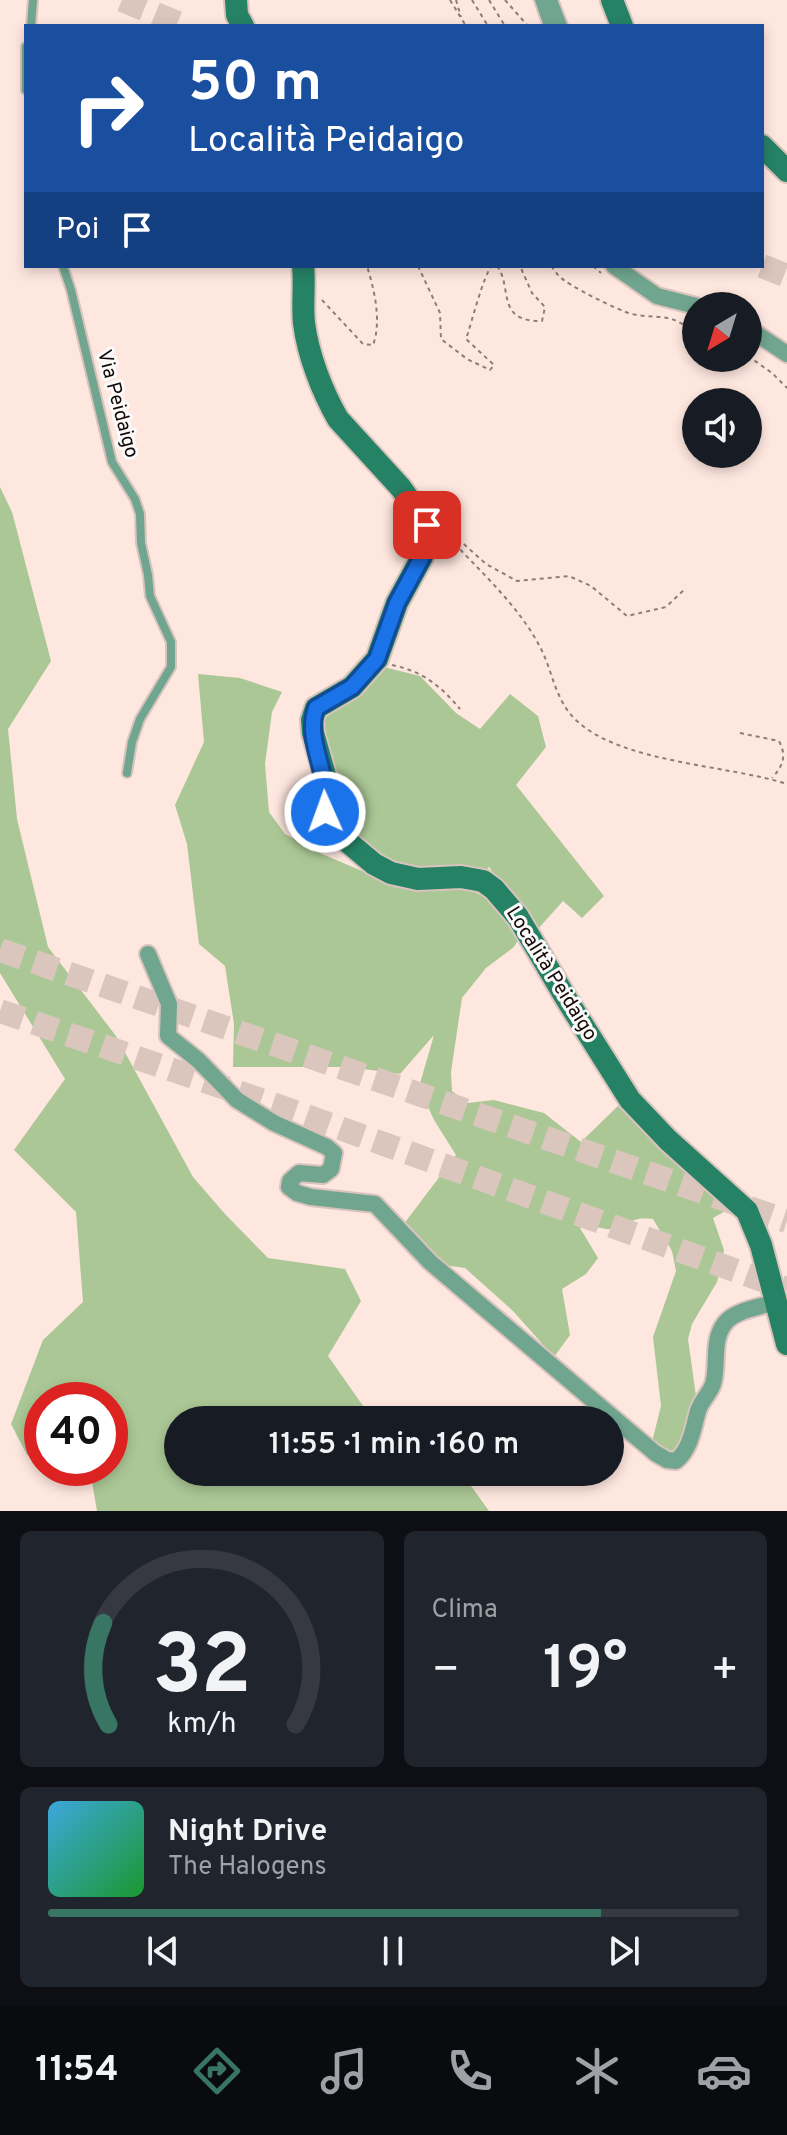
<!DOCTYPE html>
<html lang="it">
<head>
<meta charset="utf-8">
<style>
  body { margin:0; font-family:Overpass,sans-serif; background:#20242c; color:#f1f3f6; height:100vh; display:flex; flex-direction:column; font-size:30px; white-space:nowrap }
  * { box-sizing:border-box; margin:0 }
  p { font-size:26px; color:#9ea1a6 }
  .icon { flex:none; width:44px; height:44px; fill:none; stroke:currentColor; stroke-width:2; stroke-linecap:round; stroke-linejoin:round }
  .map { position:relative; height:1511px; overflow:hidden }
  .drawer { display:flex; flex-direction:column; gap:20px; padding:20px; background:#0d0f14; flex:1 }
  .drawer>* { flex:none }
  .top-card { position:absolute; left:24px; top:24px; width:740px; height:244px; border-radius:0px; box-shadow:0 4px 12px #0003; background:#1a4fa0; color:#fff; overflow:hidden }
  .needle { width:52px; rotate:218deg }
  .controls { position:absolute; left:682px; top:292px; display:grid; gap:16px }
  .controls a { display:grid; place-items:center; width:80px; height:80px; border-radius:50%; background:#171b24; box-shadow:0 4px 12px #0003; font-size:40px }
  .speed { position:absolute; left:24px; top:1382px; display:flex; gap:16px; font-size:40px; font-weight:700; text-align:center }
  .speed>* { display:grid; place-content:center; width:104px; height:104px; border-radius:50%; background:#171b24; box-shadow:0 4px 12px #0003; line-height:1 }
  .speed .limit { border:12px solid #d22; background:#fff; color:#111 }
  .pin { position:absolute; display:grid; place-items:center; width:68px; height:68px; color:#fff; margin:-34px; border-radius:16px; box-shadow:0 4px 12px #0006 }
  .me { position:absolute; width:88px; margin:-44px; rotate:358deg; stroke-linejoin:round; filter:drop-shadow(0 0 6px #0008) }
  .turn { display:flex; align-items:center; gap:28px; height:168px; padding:0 32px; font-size:36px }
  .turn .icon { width:104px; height:104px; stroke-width:2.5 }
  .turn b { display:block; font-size:56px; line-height:68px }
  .then { display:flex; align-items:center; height:76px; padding:0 32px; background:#0003; gap:16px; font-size:30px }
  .big { font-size:60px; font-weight:600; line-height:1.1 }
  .drawer .tile { flex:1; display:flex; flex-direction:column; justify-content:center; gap:12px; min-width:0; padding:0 28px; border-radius:12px; background:#20242c }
  .drawer .dial { align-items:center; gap:0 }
  .dial svg { height:208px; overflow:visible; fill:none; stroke:#363941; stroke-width:7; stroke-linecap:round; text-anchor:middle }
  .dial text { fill:#f1f3f6; stroke:none }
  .song { display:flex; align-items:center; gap:24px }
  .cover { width:96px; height:96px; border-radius:12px; background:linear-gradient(135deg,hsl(200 70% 55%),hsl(130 70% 35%)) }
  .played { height:8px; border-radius:4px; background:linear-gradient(90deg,#387663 80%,#363941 80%) }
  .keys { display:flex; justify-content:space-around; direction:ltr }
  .heat { display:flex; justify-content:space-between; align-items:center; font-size:44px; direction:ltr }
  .drawer .tiles { flex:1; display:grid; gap:20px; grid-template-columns:1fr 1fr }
  .tile:last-child { grid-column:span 2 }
  .trip { position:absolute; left:164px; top:1406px; width:460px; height:80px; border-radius:40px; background:#171b24; box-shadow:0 4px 12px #0003; font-weight:600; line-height:80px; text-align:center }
  .menu { display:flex; height:128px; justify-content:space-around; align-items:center; background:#090b0e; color:#9ea1a6 }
  .menu .icon { width:56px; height:56px }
  .menu .current { color:#387663 }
  .menu b { font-size:36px; color:#f1f3f6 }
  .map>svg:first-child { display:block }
</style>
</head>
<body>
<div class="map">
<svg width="787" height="1511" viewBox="0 0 787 1511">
  <rect width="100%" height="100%" fill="#fee7df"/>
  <path fill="#abc795" d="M0,487L12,512L51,661L8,729L17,819L48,947L116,1036L193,1177L225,1214L268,1258L345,1269L361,1301L328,1356L373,1420H178V1472H461L489,1511H97L90,1470L83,1468H110V1400H42V1458L27,1455L11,1424L43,1340L83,1302L76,1212L14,1150L65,1079L0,973Z
    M380,666L420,676L456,713L480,729L510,694L538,716L546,747L516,785L604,896L582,918L563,901L537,930L522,914L489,867L482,874L392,867L333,813L322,713Z
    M198,674L240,678L282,692L272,712L265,764L269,812L285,834L322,854L388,882L462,886L499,904L521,935L514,947L486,968L462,998L451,1072L452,1091L468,1103L494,1100L544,1113L581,1142L623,1101L736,1205L713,1218L724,1250L717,1282L692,1324L688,1339L696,1396L687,1429L674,1453L652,1442L661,1406L653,1337L676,1271L672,1251L653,1219C629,1216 632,1225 614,1229C602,1231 592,1222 580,1228L598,1258L586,1274L562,1289L570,1335L554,1357L513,1311L465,1268L444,1265L403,1225L456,1155L434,1120L419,1087L434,1035L400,1074L349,1067H233L234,1024L225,966L199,944L187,844L175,805L204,742Z"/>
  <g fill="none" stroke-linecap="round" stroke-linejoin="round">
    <path stroke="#dbc6be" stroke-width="24" stroke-dasharray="24 12" stroke-linecap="butt" d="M122,0L185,26
      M762,266L787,276"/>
    <path stroke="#dbc6be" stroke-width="24" stroke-dasharray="24 12" stroke-linecap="butt" d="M0,950L787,1221
      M0,1011L284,1108L787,1289"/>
    <defs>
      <path id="lane" d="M539,0L548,26
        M31,26L33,0
        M26,47V90
        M63,266L71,290L112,462L135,499L140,514L141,543L148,575L150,596L171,642V667L140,719L132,742L127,773"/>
      <path id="street" d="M549,0L559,26
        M614,266L657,296L696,306
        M748,328L787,354
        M148,954L169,1004L168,1036L198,1060L237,1100L274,1123L327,1147L334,1153L331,1169L323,1175L299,1173L290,1181L289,1187L297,1193L311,1197L375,1204L430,1262L655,1453L667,1460L676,1461C691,1448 693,1429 698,1411C701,1401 710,1393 713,1384C719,1364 711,1341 725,1323C735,1310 761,1307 776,1302"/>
      <path id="secondary" d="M236,0L237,15L243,26
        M612,0L622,26
        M762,146L787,171
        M303,266C305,285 302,304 304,323C308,355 322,391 338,419L401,488L427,525V541L422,557L397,603L377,659L352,687L316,708L312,720L313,733L326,779L328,797L325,812L334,827L349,843L374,864L391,873L418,879L461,877L483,881L494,889L518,917L567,1000L630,1100L668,1140L747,1211L761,1245L787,1344"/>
    </defs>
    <use href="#lane" stroke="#d9c3bc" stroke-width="12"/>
    <use href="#street" stroke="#d9c3bc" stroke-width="20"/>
    <use href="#secondary" stroke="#d9c3bc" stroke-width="26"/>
    <path stroke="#8e7d77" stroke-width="2" stroke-dasharray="4 4" stroke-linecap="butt" d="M450,0L466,26
      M456,0L461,17
      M472,0L488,26
      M489,0L505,26
      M505,0L528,26
      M418,266L440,313L441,339L467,359L490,370L494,365L466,339C471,325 484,273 492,266
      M497,266C513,287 495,322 542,321L545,307L532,293L520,266
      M551,266C554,269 556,273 559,276C567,285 619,311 632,314C662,320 669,311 696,334
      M593,266L601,273
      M322,300L363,344L373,345C382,321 374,289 367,266
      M748,356L772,373L787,388
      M446,528L486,564L517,581L569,576L591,586L627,616L666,607L685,589
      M444,532C476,568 516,602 539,645C553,670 554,700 577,721C622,763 728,765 787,784
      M392,665C422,671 441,686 460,709
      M740,733L779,741C787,756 783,766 772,778"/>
    <use href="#lane" stroke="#70a690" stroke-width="8"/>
    <use href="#street" stroke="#70a690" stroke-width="16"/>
    <use href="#secondary" stroke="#258265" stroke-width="22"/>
  </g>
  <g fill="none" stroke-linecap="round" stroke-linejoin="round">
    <defs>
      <path id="route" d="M325,812C332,776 304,742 316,708L352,687L377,659L397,603L422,557L427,541V525"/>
    </defs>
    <use href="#route" stroke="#114b97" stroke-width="20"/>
    <use href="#route" stroke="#1a73e8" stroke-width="14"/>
  </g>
  <g text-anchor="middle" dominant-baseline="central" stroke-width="6" stroke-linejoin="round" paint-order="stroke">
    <g font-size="20" fill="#150906" stroke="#fafafa">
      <text transform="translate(117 404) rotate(75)">Via Peidaigo</text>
      <text transform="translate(551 974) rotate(58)">Località Peidaigo</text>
    </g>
  </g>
</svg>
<div class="controls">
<a><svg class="needle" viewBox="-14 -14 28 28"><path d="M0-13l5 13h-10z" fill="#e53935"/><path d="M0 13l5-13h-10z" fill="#9ea1a6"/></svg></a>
<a><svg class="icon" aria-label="sound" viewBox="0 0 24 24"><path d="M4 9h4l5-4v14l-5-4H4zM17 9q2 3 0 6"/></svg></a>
</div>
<div class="speed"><div class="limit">40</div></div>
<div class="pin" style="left:427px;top:525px;background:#d93025"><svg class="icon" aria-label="arrive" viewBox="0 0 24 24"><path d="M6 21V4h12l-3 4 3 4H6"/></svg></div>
<svg class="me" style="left:325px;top:812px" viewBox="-20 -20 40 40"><circle r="17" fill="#1a73e8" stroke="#fff" stroke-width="3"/><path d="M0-11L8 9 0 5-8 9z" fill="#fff"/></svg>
<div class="trip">11:55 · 1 min · 160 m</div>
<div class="top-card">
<div class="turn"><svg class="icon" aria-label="right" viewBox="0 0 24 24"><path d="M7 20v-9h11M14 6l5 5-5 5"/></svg><div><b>50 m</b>Località Peidaigo</div></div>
<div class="then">Poi<svg class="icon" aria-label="arrive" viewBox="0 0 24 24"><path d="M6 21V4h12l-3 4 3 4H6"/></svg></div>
</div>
</div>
<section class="drawer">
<div class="tiles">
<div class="tile dial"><svg viewBox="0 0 100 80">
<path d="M14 69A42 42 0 1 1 86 69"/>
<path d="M14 69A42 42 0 0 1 12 30" stroke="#387663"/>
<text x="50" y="56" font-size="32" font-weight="700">32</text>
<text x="50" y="72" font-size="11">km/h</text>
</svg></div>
<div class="tile"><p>Clima</p>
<div class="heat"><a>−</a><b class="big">19°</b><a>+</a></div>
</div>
<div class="tile">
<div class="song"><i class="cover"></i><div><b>Night Drive</b><p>The Halogens</p></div></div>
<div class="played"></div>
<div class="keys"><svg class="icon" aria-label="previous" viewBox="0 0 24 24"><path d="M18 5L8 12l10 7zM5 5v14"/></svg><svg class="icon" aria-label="pause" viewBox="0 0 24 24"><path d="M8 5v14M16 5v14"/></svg><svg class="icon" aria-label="next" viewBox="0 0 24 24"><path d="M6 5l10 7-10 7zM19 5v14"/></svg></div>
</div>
</div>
</section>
<nav class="menu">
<b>11:54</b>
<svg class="icon current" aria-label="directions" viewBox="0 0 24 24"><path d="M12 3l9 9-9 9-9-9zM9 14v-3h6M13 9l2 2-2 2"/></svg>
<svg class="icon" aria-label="music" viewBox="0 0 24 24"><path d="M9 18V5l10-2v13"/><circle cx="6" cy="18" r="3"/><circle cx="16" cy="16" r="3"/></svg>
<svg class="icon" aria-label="phone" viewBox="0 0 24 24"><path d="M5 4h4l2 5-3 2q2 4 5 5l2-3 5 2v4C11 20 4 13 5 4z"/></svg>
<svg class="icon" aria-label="climate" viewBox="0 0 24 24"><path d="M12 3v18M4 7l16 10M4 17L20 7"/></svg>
<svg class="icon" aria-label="car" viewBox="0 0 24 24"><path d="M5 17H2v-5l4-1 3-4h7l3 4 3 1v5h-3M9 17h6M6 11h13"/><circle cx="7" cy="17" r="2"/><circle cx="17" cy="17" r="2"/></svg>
</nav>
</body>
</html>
